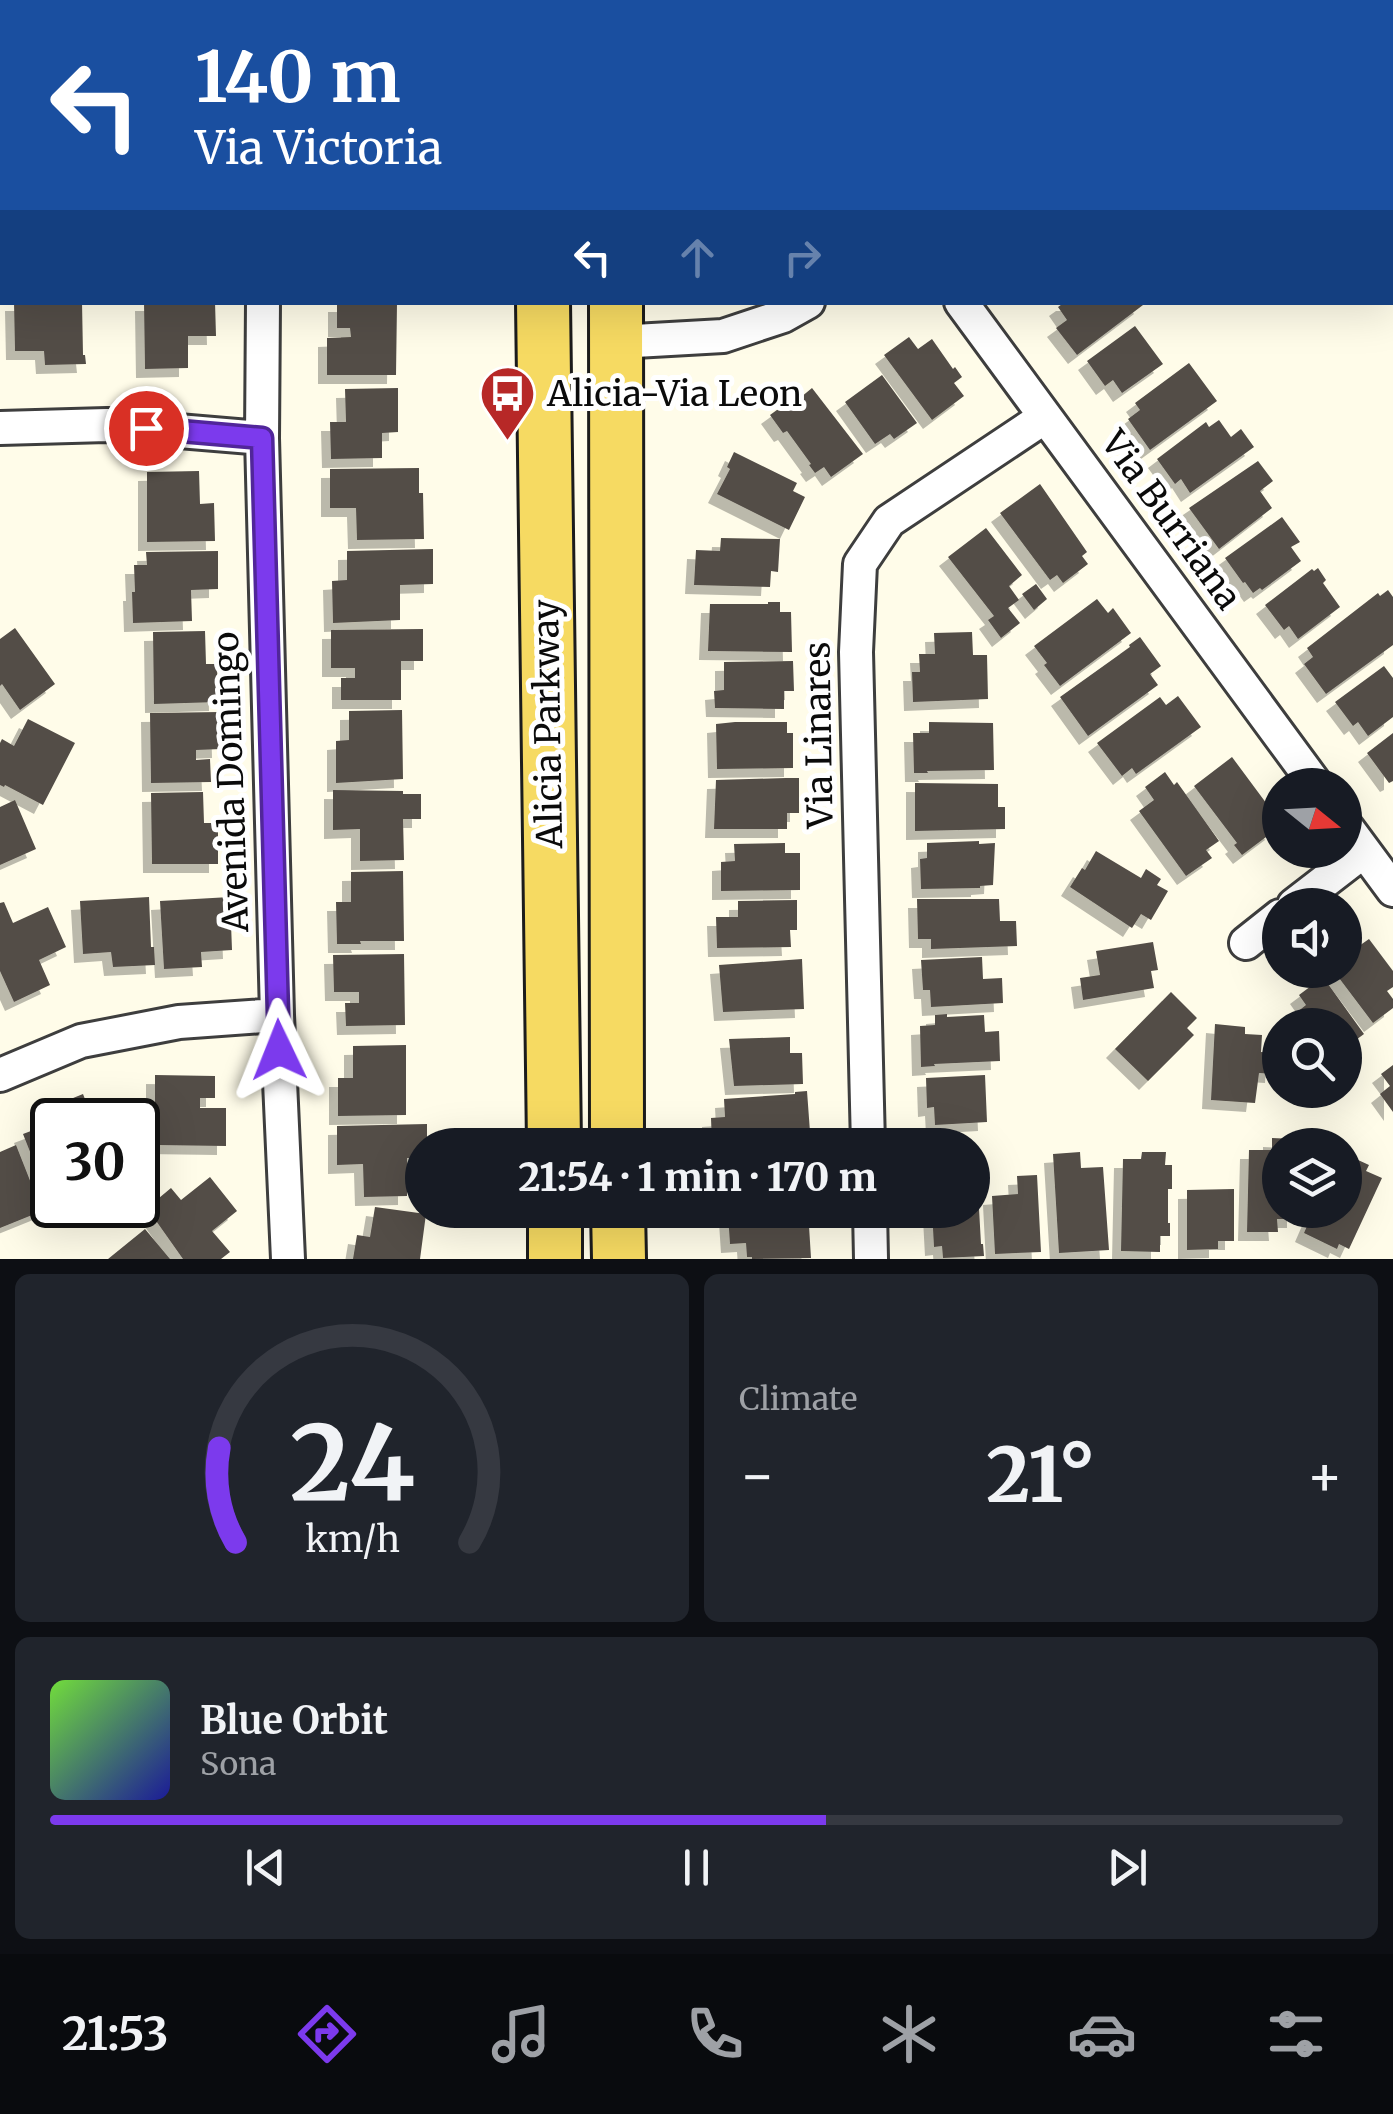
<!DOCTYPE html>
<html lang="en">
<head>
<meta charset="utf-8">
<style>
  body { margin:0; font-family:Merriweather,serif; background:#20242c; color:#f1f3f6; height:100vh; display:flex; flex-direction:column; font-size:38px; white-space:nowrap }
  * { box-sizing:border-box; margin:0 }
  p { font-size:32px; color:#9ea1a6 }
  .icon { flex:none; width:55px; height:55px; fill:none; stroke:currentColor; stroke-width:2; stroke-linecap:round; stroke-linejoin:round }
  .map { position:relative; height:1259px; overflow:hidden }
  .details { display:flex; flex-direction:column; gap:15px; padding:15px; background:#0d0f14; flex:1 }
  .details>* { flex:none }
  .guide { position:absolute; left:0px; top:0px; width:1395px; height:305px; box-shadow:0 10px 40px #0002; background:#1a4fa0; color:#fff; overflow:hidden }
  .needle { width:65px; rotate:108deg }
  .tools { position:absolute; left:1262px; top:768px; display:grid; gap:20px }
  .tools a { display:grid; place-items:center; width:100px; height:100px; border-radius:50%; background:#171b24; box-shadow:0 10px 40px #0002; font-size:50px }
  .speed { position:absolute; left:30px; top:1098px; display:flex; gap:20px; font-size:50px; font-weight:700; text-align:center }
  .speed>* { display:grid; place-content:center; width:130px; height:130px; border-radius:50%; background:#171b24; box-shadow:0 10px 40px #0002; line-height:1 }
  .speed .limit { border:5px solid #111; border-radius:15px; background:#fff; color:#111 }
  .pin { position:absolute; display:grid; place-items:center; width:85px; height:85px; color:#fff; margin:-42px; border:5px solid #fff; border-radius:50%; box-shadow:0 2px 10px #0007 }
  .me { position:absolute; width:110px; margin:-55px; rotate:358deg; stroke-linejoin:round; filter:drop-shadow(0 0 8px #0008) }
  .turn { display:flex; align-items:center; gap:35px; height:210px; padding:0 30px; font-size:45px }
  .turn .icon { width:130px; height:130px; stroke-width:2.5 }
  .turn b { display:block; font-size:70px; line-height:85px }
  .lanes { display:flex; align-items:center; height:95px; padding:0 30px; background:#0003; justify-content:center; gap:50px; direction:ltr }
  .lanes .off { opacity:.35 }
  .big { font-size:75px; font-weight:800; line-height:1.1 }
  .details .tile { flex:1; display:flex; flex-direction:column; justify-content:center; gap:15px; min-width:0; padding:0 35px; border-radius:15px; background:#20242c }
  .details .dial { align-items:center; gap:0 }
  .dial svg { height:260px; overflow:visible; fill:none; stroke:#363941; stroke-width:7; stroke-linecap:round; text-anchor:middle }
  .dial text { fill:#f1f3f6; stroke:none }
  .song { display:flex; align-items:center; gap:30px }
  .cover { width:120px; height:120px; border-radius:15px; background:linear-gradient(135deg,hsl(100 70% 55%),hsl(240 70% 35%)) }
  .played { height:10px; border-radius:5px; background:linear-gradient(90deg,#7c3aed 60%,#363941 60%) }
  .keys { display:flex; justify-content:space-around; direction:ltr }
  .heat { display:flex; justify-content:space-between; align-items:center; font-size:55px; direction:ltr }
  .details .tiles { flex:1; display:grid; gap:15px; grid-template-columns:1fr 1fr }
  .tile:last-child { grid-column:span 2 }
  .trip { position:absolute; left:405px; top:1128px; width:585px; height:100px; border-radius:50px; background:#171b24; box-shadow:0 10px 40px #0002; font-weight:800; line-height:100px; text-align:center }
  .dock { display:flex; height:160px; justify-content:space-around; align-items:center; background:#090b0e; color:#9ea1a6 }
  .dock .icon { width:70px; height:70px }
  .dock .selected { color:#7c3aed }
  .dock b { font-size:45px; color:#f1f3f6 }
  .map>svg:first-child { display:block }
</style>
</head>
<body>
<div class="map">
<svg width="1393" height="1259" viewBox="0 0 1393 1259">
  <defs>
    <filter id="shadow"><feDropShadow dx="-9" dy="9" stdDeviation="0" flood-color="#0004"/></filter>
  </defs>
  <rect width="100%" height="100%" fill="#fffce9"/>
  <path fill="#534d47" filter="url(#shadow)" d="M14,302H82L83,355H85L86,364L45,365L44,351H15Z
    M144,302H215L216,336H188V368L145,369Z
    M1065,302H1141L1143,305L1077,355L1056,328L1067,320L1058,307Z
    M337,303H397L396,375H327V338L351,337L350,328H337Z
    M1135,326L1163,364L1122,393L1113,380L1105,386L1087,361Z
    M909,337L918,349L932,339L953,369L955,367L962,377L954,383L964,396L932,420L884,355Z
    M1189,363L1217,401L1150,450L1128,419L1140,410L1135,403Z
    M882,375L917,423L894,439L890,434L875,444L845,402Z
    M398,388V432L382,433V458L331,459L330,422H346L345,389Z
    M812,388L863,454L831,477L824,467L815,473L809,465L811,464L787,431L783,433L770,415L792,399L795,402Z
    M1219,420L1231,437L1241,429L1254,447L1190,493L1181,479L1175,484L1157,459L1206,422L1209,427Z
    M734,452L797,483L793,491L805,497L789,530L717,494L730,469L727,467Z
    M1258,461L1273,481L1260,491L1272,508L1219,549L1189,508Z
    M419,468V493H423L424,539L357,540L356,508H330V469Z
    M199,471L200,504L214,503L215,541L147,542V472Z
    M1040,484L1087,552L1082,556L1088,564L1063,583L1057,575L1050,580L1000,513Z
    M1282,517L1300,542L1291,547L1301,561L1262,590L1260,588L1253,593L1245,582L1243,583L1225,558Z
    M986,528L1022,575L1009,586L1019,600L1008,608L1020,623L1001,638L988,620L994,616L948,557Z
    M721,538L780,539L778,572L771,571L770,587L694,585L696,550L720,551Z
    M433,549V584L400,585V620L333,623L332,581L347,580V551Z
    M218,551V589L191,590L192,621L133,623L132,592H135L134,565H147L146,552Z
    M1318,568L1326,580L1323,583L1340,607L1298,639L1289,626L1284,630L1265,605L1312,569L1314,571Z
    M1036,584L1047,599L1034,610L1022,594Z
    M1388,590L1393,597V645L1326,694L1304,664L1313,657L1307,648L1378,593L1380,596Z
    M1097,599L1108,613L1113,608L1131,633L1060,686L1044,665L1047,663L1034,646Z
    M768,602H780V612H791L792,652L708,651L710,604H768Z
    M15,628L55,684L20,710L2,684L0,686V639Z
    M423,629V661H401V700H341V678H355V668H331V630Z
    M205,631L206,664H217L218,702L154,704L153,632Z
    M972,632L973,655H987L988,699L913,702L912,672H920L919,654H935L934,633Z
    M1140,637L1161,666L1150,674L1158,685L1088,736L1060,697L1130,647L1129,645Z
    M793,661L794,691H784V709L715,708L714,691L724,690V662Z
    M1384,666L1393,678V717L1368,736L1358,722L1353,726L1335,702Z
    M1178,696L1201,727L1136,774L1132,768L1122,776L1097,743L1160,697L1166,705Z
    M402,710L403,779L336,783V741L349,740V711Z
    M220,712L221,749L196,750V760L210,759L211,782L151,783L150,713Z
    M28,719L75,743L43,805L5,785L4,787L0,785V743L2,739L14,746Z
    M735,722H787V733H793V768L717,769L716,724Z
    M929,722L993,723L994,770L927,771L928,773H914L913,733H929Z
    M1393,733V781L1389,783L1367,753Z
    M1232,757L1275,815L1267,821L1274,831L1242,855L1234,845L1237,843L1194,786Z
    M1165,772L1174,785L1177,782L1219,841L1206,850L1212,858L1186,876L1139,811L1154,800L1145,787Z
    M786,778H799V813H787V829H714L716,780Z
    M915,783L998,784V807H1005V829L915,831Z
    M333,790L403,791V794H421V819H403L404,860L360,861V829L333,830Z
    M203,792L204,823H218V864H152L151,793Z
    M15,800L36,849L0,865V807Z
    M979,841V844L995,843L993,885L980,886V888L921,889L920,859L927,858V843Z
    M785,843V853H800V890L721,891V862L735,861L734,844Z
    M1096,851L1141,878L1146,869L1161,879L1157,885L1168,891L1151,920L1141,914L1132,928L1070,887L1082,868L1085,870Z
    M403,871L404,941H360L361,944H337L336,902H351V872Z
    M149,897L151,947H154L155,965L113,967L111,952L83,954L80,901Z
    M230,897L232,950L201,952L202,967L164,969L160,901Z
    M917,899H999L1000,921H1016L1017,946L931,949V939H918Z
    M797,900V930H790L791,947L717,948L716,917H738V901Z
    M4,902L13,923L48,907L66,947L39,960L50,985L14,1002L0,971V903Z
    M1351,935L1359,946L1369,939L1393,971V987L1387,991L1393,999V1008L1373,1023L1333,970H1345V939Z
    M1153,942L1158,970L1151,971L1154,988L1083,1000L1080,978L1100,975L1096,951Z
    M404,954L405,1025L346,1026L345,1003H359V992H334L333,955Z
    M982,957L983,979L1002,978L1003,1003L931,1007L930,990H923L921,960Z
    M802,959L804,1009L723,1012L719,965Z
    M1323,977L1364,1034L1345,1048V1025H1299L1292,1016L1306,1005L1299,995Z
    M1171,992L1197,1018L1187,1028L1194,1035L1148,1081L1115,1049Z
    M947,1014V1017L984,1015L985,1032L999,1031L1000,1061L934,1064L935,1066L921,1067L920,1026L935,1025V1015Z
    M1215,1024L1245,1027V1034L1262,1035L1261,1052L1275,1053L1274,1074L1259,1073L1255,1103L1211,1100Z
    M790,1037V1053H802L803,1084L734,1086L729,1039Z
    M406,1045V1115L338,1116V1078H353V1046Z
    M1393,1065V1112L1380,1094L1390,1086L1381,1074Z
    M155,1075L215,1076V1098H200V1108H226V1146L155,1145Z
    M985,1075L987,1122L935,1125L934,1107L927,1108L926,1078Z
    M807,1091L810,1132L798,1133V1141L712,1145L711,1118L725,1117L724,1099L795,1094V1092Z
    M83,1094L93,1120H50L46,1109Z
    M52,1123V1178L42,1182L23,1134Z
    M427,1124V1145H422V1158H407V1196L364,1197L363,1164L337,1165V1126Z
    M1272,1138L1294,1139V1145H1280V1210H1296V1219H1277L1278,1232H1247L1249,1150H1272Z
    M16,1145L42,1211L0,1228V1152Z
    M1080,1152L1081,1168L1103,1167L1109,1250L1059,1253L1053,1154Z
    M1142,1152H1166L1165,1165H1172V1189H1168V1223H1170V1236H1160V1252L1121,1251L1123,1159H1141Z
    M1345,1154L1369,1165L1366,1171L1382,1178L1349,1249L1339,1244L1337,1249L1304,1233L1314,1210H1345Z
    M972,1173H977L981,1244H983L984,1256L943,1258L942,1246L934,1247L932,1210H972Z
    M1037,1175L1041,1252L995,1254L992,1196L1018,1194L1017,1176Z
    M210,1177L237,1211L212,1231L230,1252L221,1259H183L147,1208L171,1188L181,1200Z
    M1234,1189V1241H1218V1249L1187,1250V1190Z
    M375,1207L426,1214L420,1259H353L357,1235L370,1237Z
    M759,1210V1213L801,1210L802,1226H809L811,1258L752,1259V1257H747L746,1243L730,1244L728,1214Z
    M145,1229L170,1259H108Z"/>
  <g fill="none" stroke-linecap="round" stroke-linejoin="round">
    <defs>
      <path id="service" d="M1199,0L1201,2
        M1392,235L1393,236"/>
      <path id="minor" d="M736,0L737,2
        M0,43L2,44
        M263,302L262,438L277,1015L288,1259
        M961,302L1316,785
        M617,342L723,336L783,316L808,302
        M0,428L107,425L262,438
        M1345,825L1393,890
        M1294,905L1364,851
        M1246,943L1280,916
        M0,1075L81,1041L179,1022L277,1015
        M868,1145L856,652L860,564L889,521L1045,417
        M870,1210L871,1259"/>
      <path id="primary" d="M540,2L541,0
        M613,2V0
        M543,302L554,1145
        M616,302L617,1145
        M555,1210V1259
        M618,1210L619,1259"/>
    </defs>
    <use href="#service" stroke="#3e3e3e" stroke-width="22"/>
    <use href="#minor" stroke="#3e3e3e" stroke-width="38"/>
    <use href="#primary" stroke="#1c1c1c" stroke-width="58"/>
    <use href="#service" stroke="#fff" stroke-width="18"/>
    <use href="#minor" stroke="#fff" stroke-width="32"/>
    <use href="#primary" stroke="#f6da62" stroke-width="52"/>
  </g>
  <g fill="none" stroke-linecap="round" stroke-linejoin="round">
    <defs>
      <path id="route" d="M146,428L262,438L279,1050"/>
    </defs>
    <use href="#route" stroke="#51269a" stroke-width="25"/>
    <use href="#route" stroke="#7c3aed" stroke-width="18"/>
  </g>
  <defs>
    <symbol id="bus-pin" viewBox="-11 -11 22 30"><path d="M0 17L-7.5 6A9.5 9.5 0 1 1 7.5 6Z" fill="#b72827" stroke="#fff"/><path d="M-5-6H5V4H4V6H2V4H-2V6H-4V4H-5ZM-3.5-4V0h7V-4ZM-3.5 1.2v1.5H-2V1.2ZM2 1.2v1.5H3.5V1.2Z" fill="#fff"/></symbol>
  </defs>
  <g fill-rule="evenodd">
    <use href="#bus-pin" x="476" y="362" width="63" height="86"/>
  </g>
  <g text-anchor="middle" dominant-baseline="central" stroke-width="10" stroke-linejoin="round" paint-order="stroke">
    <g font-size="35" fill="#0b0b0b" stroke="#fff" text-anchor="start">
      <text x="547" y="394">Alicia-Via Leon</text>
    </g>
    <g font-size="35" fill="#0b0b0b" stroke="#fff">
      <text transform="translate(1171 520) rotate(54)">Via Burriana</text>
      <text transform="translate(548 724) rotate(-91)">Alicia Parkway</text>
      <text transform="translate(819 735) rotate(-91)">Via Linares</text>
      <text transform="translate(231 782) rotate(-92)">Avenida Domingo</text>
    </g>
  </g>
</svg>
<div class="tools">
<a><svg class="needle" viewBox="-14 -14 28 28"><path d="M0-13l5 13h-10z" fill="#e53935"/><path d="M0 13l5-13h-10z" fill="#9ea1a6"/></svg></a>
<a><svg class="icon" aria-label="sound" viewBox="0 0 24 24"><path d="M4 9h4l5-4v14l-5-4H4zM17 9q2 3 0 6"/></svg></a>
<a><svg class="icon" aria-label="search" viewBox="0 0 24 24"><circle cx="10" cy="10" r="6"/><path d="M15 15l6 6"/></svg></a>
<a><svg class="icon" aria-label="layers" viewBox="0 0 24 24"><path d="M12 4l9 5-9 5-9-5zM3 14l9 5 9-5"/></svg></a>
</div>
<div class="speed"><div class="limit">30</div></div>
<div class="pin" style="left:146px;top:428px;background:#d93025"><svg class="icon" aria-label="arrive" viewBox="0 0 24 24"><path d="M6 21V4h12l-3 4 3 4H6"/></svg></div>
<svg class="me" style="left:279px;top:1050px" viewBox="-20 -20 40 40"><path d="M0-17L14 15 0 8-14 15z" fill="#7c3aed" stroke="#fff" stroke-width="4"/></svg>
<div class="trip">21:54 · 1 min · 170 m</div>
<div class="guide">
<div class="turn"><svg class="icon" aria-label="left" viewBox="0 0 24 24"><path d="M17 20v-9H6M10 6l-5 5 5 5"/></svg><div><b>140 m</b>Via Victoria</div></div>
<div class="lanes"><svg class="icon" aria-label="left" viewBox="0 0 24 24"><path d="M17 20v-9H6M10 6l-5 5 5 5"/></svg><svg class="icon off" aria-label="ahead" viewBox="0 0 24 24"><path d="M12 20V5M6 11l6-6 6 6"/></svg><svg class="icon off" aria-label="right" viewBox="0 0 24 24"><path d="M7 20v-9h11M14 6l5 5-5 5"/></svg></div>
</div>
</div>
<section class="details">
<div class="tiles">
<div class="tile dial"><svg viewBox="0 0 100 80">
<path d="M14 69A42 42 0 1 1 86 69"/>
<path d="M14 69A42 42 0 0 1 9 40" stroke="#7c3aed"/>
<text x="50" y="56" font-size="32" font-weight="700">24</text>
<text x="50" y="72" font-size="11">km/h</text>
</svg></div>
<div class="tile"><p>Climate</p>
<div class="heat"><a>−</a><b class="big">21°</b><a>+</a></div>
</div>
<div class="tile">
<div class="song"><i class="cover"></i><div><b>Blue Orbit</b><p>Sona</p></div></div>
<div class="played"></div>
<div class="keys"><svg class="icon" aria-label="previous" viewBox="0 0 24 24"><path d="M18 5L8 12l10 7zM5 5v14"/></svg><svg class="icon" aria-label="pause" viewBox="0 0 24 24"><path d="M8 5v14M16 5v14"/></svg><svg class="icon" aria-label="next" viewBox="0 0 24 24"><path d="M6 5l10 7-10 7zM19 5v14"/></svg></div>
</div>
</div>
</section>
<nav class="dock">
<b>21:53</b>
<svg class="icon selected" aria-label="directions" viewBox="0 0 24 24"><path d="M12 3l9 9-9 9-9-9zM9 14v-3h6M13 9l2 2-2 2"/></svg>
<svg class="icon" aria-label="music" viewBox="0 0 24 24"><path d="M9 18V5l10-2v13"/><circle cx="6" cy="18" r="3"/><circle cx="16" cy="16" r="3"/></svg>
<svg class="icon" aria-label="phone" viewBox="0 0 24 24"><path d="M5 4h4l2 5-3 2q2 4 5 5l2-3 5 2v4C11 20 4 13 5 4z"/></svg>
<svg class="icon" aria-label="climate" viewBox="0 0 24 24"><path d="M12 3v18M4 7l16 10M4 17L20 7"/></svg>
<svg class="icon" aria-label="car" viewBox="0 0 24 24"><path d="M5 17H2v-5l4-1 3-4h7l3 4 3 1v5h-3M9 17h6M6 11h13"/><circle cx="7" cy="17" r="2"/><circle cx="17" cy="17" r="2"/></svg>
<svg class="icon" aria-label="filters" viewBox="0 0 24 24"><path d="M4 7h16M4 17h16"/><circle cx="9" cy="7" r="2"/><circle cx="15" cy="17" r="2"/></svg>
</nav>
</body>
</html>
